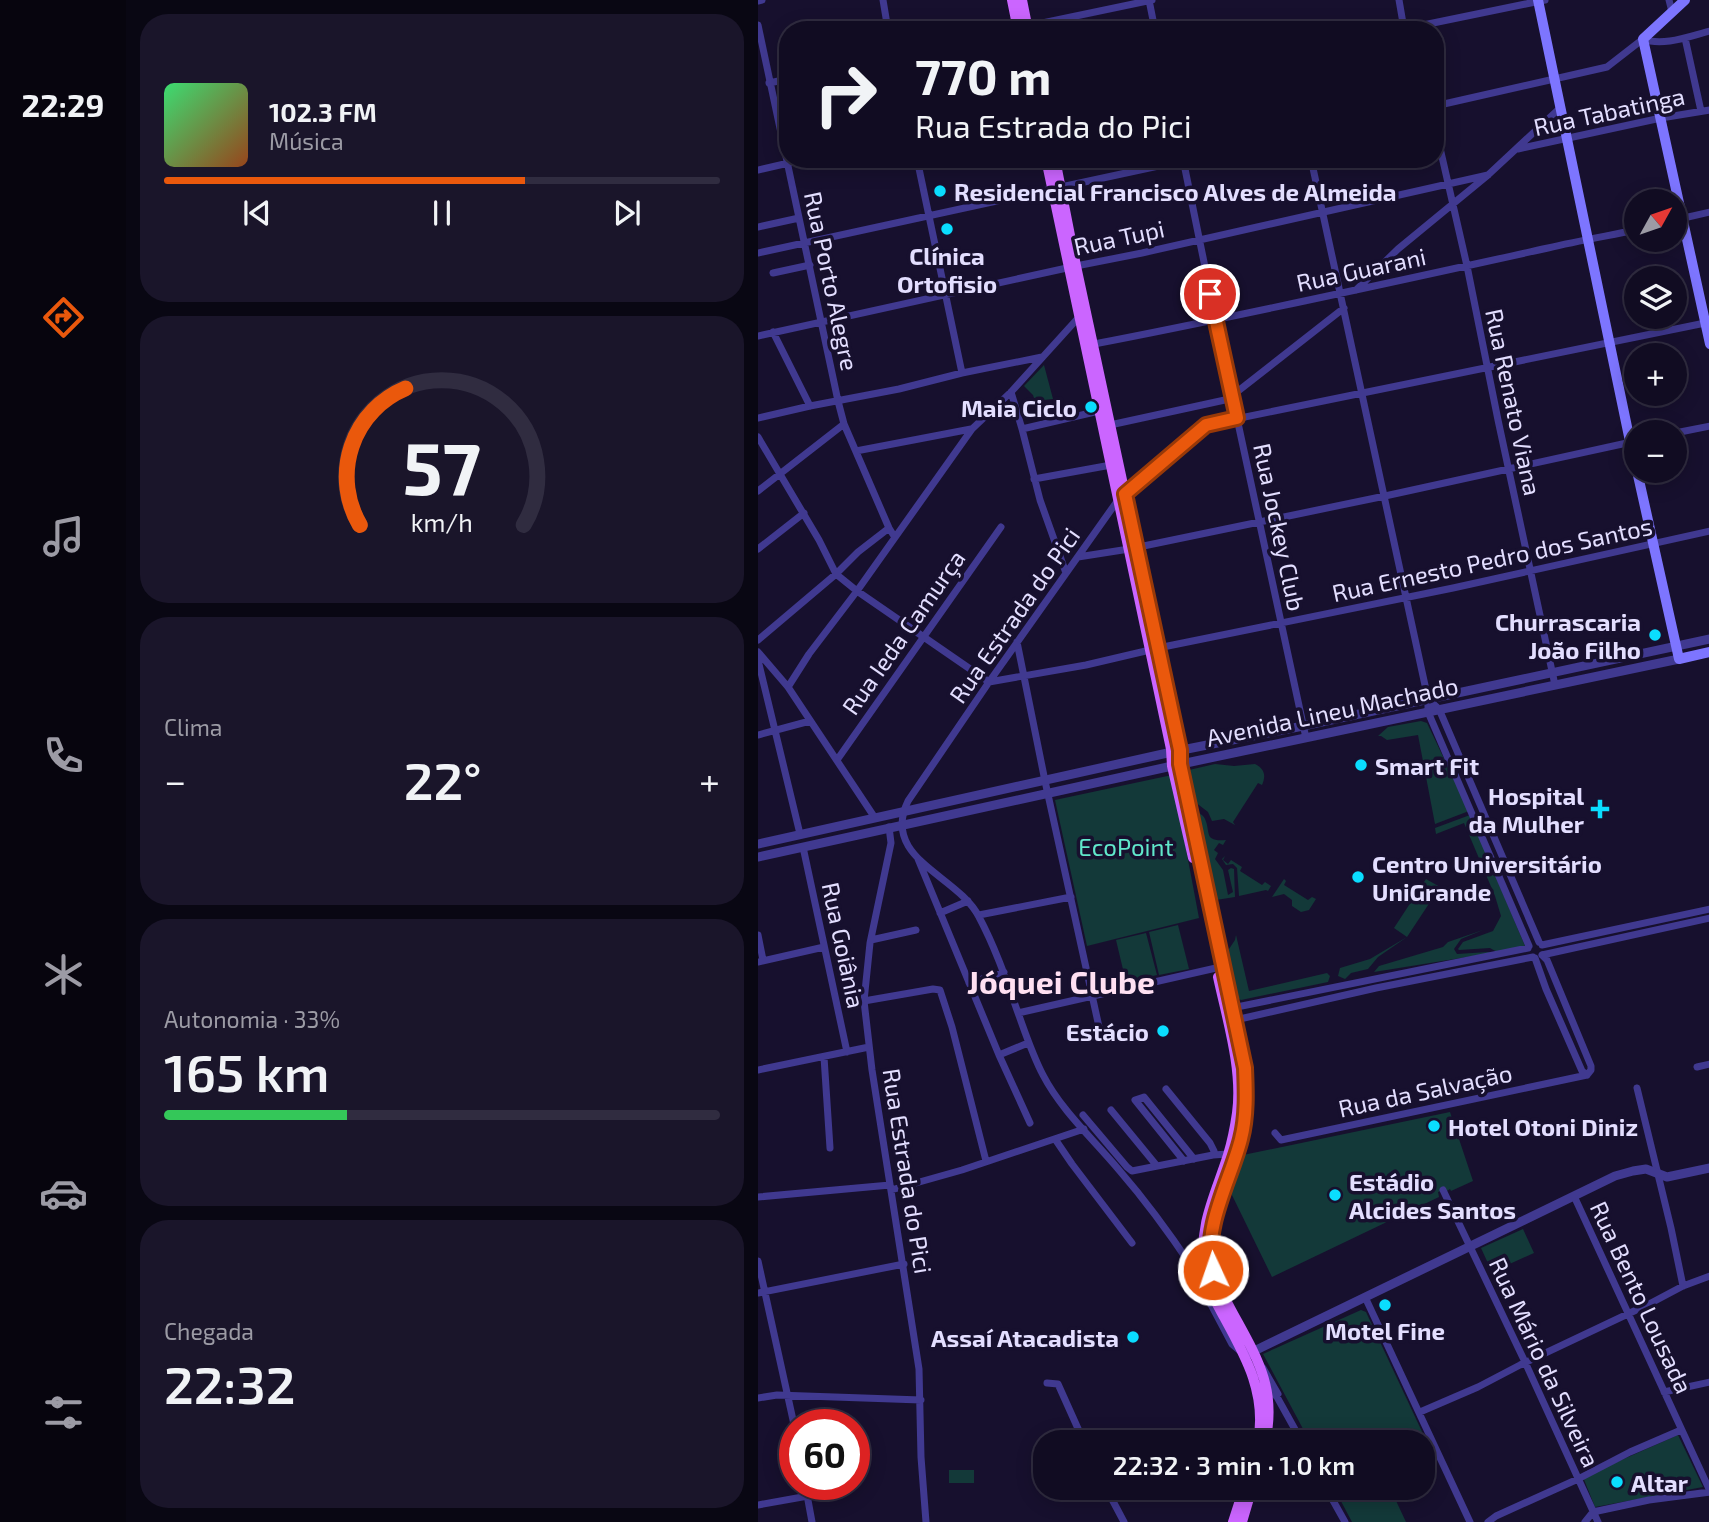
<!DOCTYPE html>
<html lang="pt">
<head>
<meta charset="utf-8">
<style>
  body { margin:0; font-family:"Exo 2",sans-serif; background:#1a152a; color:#f1f3f6; height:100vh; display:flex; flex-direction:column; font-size:26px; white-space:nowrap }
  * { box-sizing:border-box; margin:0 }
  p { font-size:23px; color:#9c9ba5 }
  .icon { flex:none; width:38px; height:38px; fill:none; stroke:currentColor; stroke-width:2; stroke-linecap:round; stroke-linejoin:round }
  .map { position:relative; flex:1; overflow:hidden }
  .drawer { display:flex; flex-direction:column; gap:14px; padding:14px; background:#090713; width:632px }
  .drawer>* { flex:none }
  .banner { position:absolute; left:21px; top:21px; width:665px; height:147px; border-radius:28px; box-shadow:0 4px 18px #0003,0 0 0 2px #302c40; background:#110c22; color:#f1f3f6; overflow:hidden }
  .needle { width:46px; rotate:50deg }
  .controls { position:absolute; left:866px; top:189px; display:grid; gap:14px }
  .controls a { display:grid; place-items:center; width:63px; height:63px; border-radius:50%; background:#110c22; box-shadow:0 4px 18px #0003,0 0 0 2px #302c40; font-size:35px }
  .speed { position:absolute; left:21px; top:1409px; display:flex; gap:14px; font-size:35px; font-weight:700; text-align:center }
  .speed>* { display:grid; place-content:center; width:91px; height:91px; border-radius:50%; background:#110c22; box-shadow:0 4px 18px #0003,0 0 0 2px #302c40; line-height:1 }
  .speed .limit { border:10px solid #d22; background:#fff; color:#111 }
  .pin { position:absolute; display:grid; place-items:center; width:60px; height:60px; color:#fff; margin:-30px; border:4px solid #fff; border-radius:50%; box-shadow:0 2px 7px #0007 }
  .me { position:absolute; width:77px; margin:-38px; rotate:357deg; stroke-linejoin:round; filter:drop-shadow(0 0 5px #0008) }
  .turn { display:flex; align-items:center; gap:24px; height:147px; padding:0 21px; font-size:32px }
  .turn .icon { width:91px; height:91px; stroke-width:2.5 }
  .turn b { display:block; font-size:49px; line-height:60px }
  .big { font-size:52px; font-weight:600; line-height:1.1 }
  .drawer .tile { flex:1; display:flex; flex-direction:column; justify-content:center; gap:10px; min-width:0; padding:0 24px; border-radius:28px; background:#1a152a }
  .drawer .dial { align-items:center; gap:0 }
  .dial svg { height:182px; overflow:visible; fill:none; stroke:#302c40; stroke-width:7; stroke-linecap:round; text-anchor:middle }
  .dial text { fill:#f1f3f6; stroke:none }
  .song { display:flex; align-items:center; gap:21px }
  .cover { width:84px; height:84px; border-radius:10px; background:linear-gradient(135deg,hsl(140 70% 55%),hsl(20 70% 35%)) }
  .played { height:7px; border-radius:4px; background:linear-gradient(90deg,#ea580c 65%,#302c40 65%) }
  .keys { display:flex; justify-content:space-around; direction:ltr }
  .heat { display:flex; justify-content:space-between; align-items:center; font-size:38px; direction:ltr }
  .charge { height:10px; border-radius:5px; background:linear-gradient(90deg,#34c759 33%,#302c40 0) }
  .trip { position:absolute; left:275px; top:1430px; width:402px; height:70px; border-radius:28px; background:#110c22; box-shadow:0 4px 18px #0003,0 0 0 2px #302c40; font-weight:600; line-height:70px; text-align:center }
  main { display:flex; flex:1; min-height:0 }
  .menu { display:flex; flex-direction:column; width:126px; justify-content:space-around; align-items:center; background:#07050e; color:#9c9ba5 }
  .menu .icon { width:49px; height:49px }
  .menu .active { color:#ea580c }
  .menu b { font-size:32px; color:#f1f3f6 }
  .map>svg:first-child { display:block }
</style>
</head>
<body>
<main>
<nav class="menu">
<b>22:29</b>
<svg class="icon active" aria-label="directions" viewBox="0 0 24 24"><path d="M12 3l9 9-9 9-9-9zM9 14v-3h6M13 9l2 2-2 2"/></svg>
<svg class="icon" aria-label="music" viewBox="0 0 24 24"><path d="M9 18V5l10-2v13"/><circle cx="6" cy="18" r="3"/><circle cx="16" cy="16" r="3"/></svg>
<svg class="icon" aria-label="phone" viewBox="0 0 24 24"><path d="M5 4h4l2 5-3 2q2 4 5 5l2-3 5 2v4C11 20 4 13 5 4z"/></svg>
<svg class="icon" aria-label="climate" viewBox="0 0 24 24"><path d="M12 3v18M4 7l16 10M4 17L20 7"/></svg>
<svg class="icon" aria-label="car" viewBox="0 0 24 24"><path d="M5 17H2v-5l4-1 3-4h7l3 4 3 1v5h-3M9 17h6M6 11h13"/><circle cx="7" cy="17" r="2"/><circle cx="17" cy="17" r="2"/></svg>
<svg class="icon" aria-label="filters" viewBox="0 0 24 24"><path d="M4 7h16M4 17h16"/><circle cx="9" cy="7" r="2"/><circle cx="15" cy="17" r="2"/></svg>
</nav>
<section class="drawer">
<div class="tile">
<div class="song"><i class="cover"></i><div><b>102.3 FM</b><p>Música</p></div></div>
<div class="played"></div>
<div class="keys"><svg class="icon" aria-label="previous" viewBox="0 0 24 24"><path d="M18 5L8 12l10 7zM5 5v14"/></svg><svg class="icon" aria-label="pause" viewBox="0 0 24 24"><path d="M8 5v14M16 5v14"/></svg><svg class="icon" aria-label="next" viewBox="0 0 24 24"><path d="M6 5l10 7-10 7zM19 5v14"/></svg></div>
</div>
<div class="tile dial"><svg viewBox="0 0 100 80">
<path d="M14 69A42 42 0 1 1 86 69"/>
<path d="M14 69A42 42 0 0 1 34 9" stroke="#ea580c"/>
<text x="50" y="56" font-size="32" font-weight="700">57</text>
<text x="50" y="72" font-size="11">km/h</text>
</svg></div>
<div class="tile"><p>Clima</p>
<div class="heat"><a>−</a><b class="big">22°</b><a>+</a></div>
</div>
<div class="tile"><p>Autonomia · 33%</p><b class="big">165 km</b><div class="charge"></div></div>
<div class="tile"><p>Chegada</p><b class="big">22:32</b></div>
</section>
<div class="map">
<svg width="952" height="1522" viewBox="0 0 952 1522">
  <rect width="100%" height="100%" fill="#17102e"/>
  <path fill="#133939" d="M286,365L295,399L277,401L275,395L266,386Z
    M663,721L669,723L711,811L677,824L660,735L629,740L623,736H620L630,727Z
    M457,764L476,766L497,764C507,769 508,776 504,785L500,783L475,822L477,825L466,819L454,821L450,812L437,802L430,772L431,770Z
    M414,775L441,918L329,946L297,800Z
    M438,810C440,812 446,816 447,819C453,832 445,842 468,840L465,845L461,843L456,850L460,853L457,859L465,870L470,895L475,892L470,870L473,868L476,869L477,897L458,900Z
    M712,815L767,946L739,952L732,948L701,950L700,949L705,942L735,931L743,916L737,896L706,823L678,834L677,828Z
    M467,856L465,860L470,864L473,860L484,867L482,871L504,885L507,882L513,886L510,891L508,890L481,896L479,868L475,864L468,865L464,859Z
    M526,879L528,881L526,885L550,900L554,897L558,899L551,910L543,912L534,906V900L526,894L514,897Z
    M668,879L682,887L649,937L620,957L610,969L593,973L587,979L580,976L582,968L612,959L649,937L636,928Z
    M420,925L431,969L401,975L391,932Z
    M725,930L703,939L696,949L699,954L730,952L734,953L616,972L621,966L685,947L690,942Z
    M388,933L399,975L368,982L358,940Z
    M478,935L491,991L569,973L572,976L570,982L483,1000L479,998L469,952L477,940Z
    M692,1112L715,1181L693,1191L692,1189L689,1191L688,1189L680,1192L681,1197L514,1277L472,1191L485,1155Z
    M765,1229L776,1253L734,1272L723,1248Z
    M603,1310L608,1312L674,1453L665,1457V1442H552L505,1354Z
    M920,1435L945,1487L837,1507L825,1477Z
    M191,1470H216V1483H191Z
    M576,1488H632L648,1522H594Z"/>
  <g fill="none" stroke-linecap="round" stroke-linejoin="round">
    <path stroke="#403990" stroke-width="7" d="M125,0L130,30
      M391,0L397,30
      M641,0L646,29
      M911,0L914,12
      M0,1L4,0
      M0,25L80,401L86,424L131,528L136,536
      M270,26L394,0
      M641,30L787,0
      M927,38L943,111
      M11,83L30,79
      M677,106L849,67L885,39C905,47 932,36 952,31
      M677,126L709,266L740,420L797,685
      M760,149L903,118L952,110
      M159,159L204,373
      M425,159L458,321L548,738
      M553,159L670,699V712L771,946
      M0,170L48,159
      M303,187L433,159
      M917,220L952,212
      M0,227L41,218
      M0,253L294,189
      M15,273L52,265
      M598,290L640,249L730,175L802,108
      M15,332L52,406
      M0,336L318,266L384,253L730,175
      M336,344C488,315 639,281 790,248C819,241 849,236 878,230
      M253,392L264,429L282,500L308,573
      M475,395L586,308
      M0,418L52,406L141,389L204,373L284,357
      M352,425L476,398
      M264,429L341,411
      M917,433L952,426
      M0,437L61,540L78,574L99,591L231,682
      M98,451L213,429
      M276,479L353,465
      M0,491L86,424
      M367,494L448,425L947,323
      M360,500L231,682L150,801C122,859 200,875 221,917C237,947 248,979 259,1010C267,1032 274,1054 285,1075C303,1110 335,1139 361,1170C387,1200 412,1234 434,1267L438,1270H446
      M0,549L46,513
      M320,557L371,549L627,496L878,441
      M0,640L78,574L100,552L131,528
      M259,642L287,781L343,1036
      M400,648L695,588L952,531
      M0,652L30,687L117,818
      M0,660L42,834
      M231,682L328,665L392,650
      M30,687L51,654L99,591L214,429L253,392L321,317
      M670,699L681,709L781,942
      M0,735L52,721
      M79,760L243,527
      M131,827L133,843L112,943L106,1001L114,1070L161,1369L163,1457L168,1522
      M45,847L89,1052
      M160,859L241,1055L272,1123
      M182,913L210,901
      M221,915L313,897
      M0,935L5,960
      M113,940L158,930
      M784,945L952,909
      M784,955L952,918
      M777,958L788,989L824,1071L829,1075L833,1070V1066L789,960L784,955
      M0,962L66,947
      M211,983L246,972
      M106,1001L175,989L182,990L194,1027L228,1161
      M474,1008L770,948
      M260,1013L458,968
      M473,1021L618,988L775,957
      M241,1055L270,1043
      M66,1057L72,1148
      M939,1067L952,1064
      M0,1070L111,1047
      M879,1088L913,1228L925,1286
      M408,1089L452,1143L456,1151L455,1155
      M353,1110L399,1166
      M325,1115L369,1167L374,1171L455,1155L470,1154
      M517,1133L523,1140L829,1075
      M297,1139L314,1164L374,1243
      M426,1161L377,1100L386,1097L436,1159
      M133,1190L204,1170L326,1129
      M685,1190L767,1362L840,1522
      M816,1196L952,1491
      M0,1197L132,1185
      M0,1261L37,1429
      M433,1267L474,1344L481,1350
      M0,1293L146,1264
      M607,1297L712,1522
      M505,1368L520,1394
      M289,1383L300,1384L326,1442
      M509,1387L519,1397L544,1442
      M906,1392L952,1382
      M0,1398L19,1395L163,1400
      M662,1412L720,1387L762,1365L893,1303L925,1286L952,1276
      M47,1484L54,1522
      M348,1488L366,1522
      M568,1488L587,1522
      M0,1505L50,1496
      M835,1512L891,1500L952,1492
      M730,1522L738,1516L820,1479L872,1452L923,1430
      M827,1522L835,1512"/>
    <path stroke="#403990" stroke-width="9" d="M0,844L414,752L545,726L952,639
      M0,857L414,766L921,659
      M490,1354L857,1176L875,1171L888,1169L909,1177L952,1168"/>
    <path stroke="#7d75ff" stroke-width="10" d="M780,0L878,470
      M927,0L885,39L952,344
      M879,471L921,659L952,652"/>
    <path stroke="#cb65ff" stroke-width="10" d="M254,0L260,30
      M264,0L270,30
      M288,159L413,749L414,766L435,858
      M297,159L318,266L422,750V764L487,1068C488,1090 489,1115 484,1137C475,1177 447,1220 453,1261C455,1277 463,1292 471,1306C496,1353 520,1386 507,1442
      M460,977C469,1019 485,1070 479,1113C477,1127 474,1142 470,1155C457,1196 441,1223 446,1268C448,1285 458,1302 466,1317C488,1357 509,1394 500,1442
      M475,1522L486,1488
      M484,1522L494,1488"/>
  </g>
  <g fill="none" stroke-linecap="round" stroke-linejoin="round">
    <defs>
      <path id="route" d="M452,294L479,418L448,425L367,494L422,750V764L487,1068C488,1091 489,1116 483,1139C473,1179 444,1228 455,1270"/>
    </defs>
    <use href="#route" stroke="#983908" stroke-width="18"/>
    <use href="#route" stroke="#ea580c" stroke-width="12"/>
  </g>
  <g fill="#0addff" stroke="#17102e" stroke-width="2.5">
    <circle cx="182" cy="191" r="7"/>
    <circle cx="189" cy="229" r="7"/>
    <circle cx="333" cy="407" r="7"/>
    <circle cx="897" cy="635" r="7"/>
    <circle cx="603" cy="765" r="7"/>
    <path d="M838.5 798.5h7v7h7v7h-7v7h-7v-7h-7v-7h7z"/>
    <circle cx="600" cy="877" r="7"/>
    <circle cx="405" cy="1031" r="7"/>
    <circle cx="676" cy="1126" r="7"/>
    <circle cx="577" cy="1195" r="7"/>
    <circle cx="627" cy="1305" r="7"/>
    <circle cx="375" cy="1337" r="7"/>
    <circle cx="859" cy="1482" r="7"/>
  </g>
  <g text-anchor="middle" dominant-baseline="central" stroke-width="7" stroke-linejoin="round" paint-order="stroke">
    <g font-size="24" fill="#e3deff" stroke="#17102e">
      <text transform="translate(851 111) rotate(-12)">Rua Tabatinga</text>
      <text transform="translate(361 237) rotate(-12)">Rua Tupi</text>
      <text transform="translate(603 269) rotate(-12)">Rua Guarani</text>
      <text transform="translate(74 281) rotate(78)">Rua Porto Alegre</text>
      <text transform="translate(756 402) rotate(78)">Rua Renato Viana</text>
      <text transform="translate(522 527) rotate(78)">Rua Jockey Club</text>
      <text transform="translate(734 559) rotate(-12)">Rua Ernesto Pedro dos Santos</text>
      <text transform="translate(256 615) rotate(-55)">Rua Estrada do Pici</text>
      <text transform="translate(145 632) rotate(-55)">Rua Ieda Camurça</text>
      <text transform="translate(574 711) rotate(-12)">Avenida Lineu Machado</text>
      <text transform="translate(86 945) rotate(78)">Rua Goiânia</text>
      <text transform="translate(667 1090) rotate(-12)">Rua da Salvação</text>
      <text transform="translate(150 1171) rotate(81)">Rua Estrada do Pici</text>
      <text transform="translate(884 1297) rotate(65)">Rua Bento Lousada</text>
      <text transform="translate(787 1362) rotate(65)">Rua Mário da Silveira</text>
    </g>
    <g font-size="24" font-weight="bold" fill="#e3deff" stroke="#17102e" text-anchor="start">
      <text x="196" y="191">Residencial Francisco Alves de Almeida</text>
      <text x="189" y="255" text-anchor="middle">Clínica<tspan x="189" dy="28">Ortofisio</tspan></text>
      <text x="319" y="407" text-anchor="end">Maia Ciclo</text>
      <text x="883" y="621" text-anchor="end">Churrascaria<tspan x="883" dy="28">João Filho</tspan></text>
      <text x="617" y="765">Smart Fit</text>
      <text x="826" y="795" text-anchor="end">Hospital<tspan x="826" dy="28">da Mulher</tspan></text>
      <text x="614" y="863">Centro Universitário<tspan x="614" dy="28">UniGrande</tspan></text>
      <text x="391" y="1031" text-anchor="end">Estácio</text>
      <text x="690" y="1126">Hotel Otoni Diniz</text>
      <text x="591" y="1181">Estádio<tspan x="591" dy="28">Alcides Santos</tspan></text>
      <text x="627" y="1330" text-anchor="middle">Motel Fine</text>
      <text x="361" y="1337" text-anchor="end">Assaí Atacadista</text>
      <text x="873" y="1482">Altar</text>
    </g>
    <g font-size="24" fill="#61e8cb" stroke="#17102e">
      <text x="368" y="846">EcoPoint</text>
    </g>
    <g font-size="32" font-weight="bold" fill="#ffe0f2" stroke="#17102e">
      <text x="303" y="981">Jóquei Clube</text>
    </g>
  </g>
</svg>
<div class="controls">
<a><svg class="needle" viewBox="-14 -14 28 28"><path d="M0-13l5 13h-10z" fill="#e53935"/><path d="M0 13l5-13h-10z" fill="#9c9ba5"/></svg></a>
<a><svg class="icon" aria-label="layers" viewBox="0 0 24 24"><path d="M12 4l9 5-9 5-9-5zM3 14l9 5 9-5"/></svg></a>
<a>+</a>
<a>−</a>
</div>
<div class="speed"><div class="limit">60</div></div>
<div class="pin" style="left:452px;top:294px;background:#d93025"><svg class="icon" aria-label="arrive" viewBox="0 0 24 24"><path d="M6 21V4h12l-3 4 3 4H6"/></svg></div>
<svg class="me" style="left:455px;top:1270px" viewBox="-20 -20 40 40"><circle r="17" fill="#ea580c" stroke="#fff" stroke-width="3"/><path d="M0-11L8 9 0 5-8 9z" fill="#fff"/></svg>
<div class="trip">22:32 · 3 min · 1.0 km</div>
<div class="banner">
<div class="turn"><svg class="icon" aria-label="right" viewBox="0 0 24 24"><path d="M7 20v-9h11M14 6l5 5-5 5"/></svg><div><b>770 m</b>Rua Estrada do Pici</div></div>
</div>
</div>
</main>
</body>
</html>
